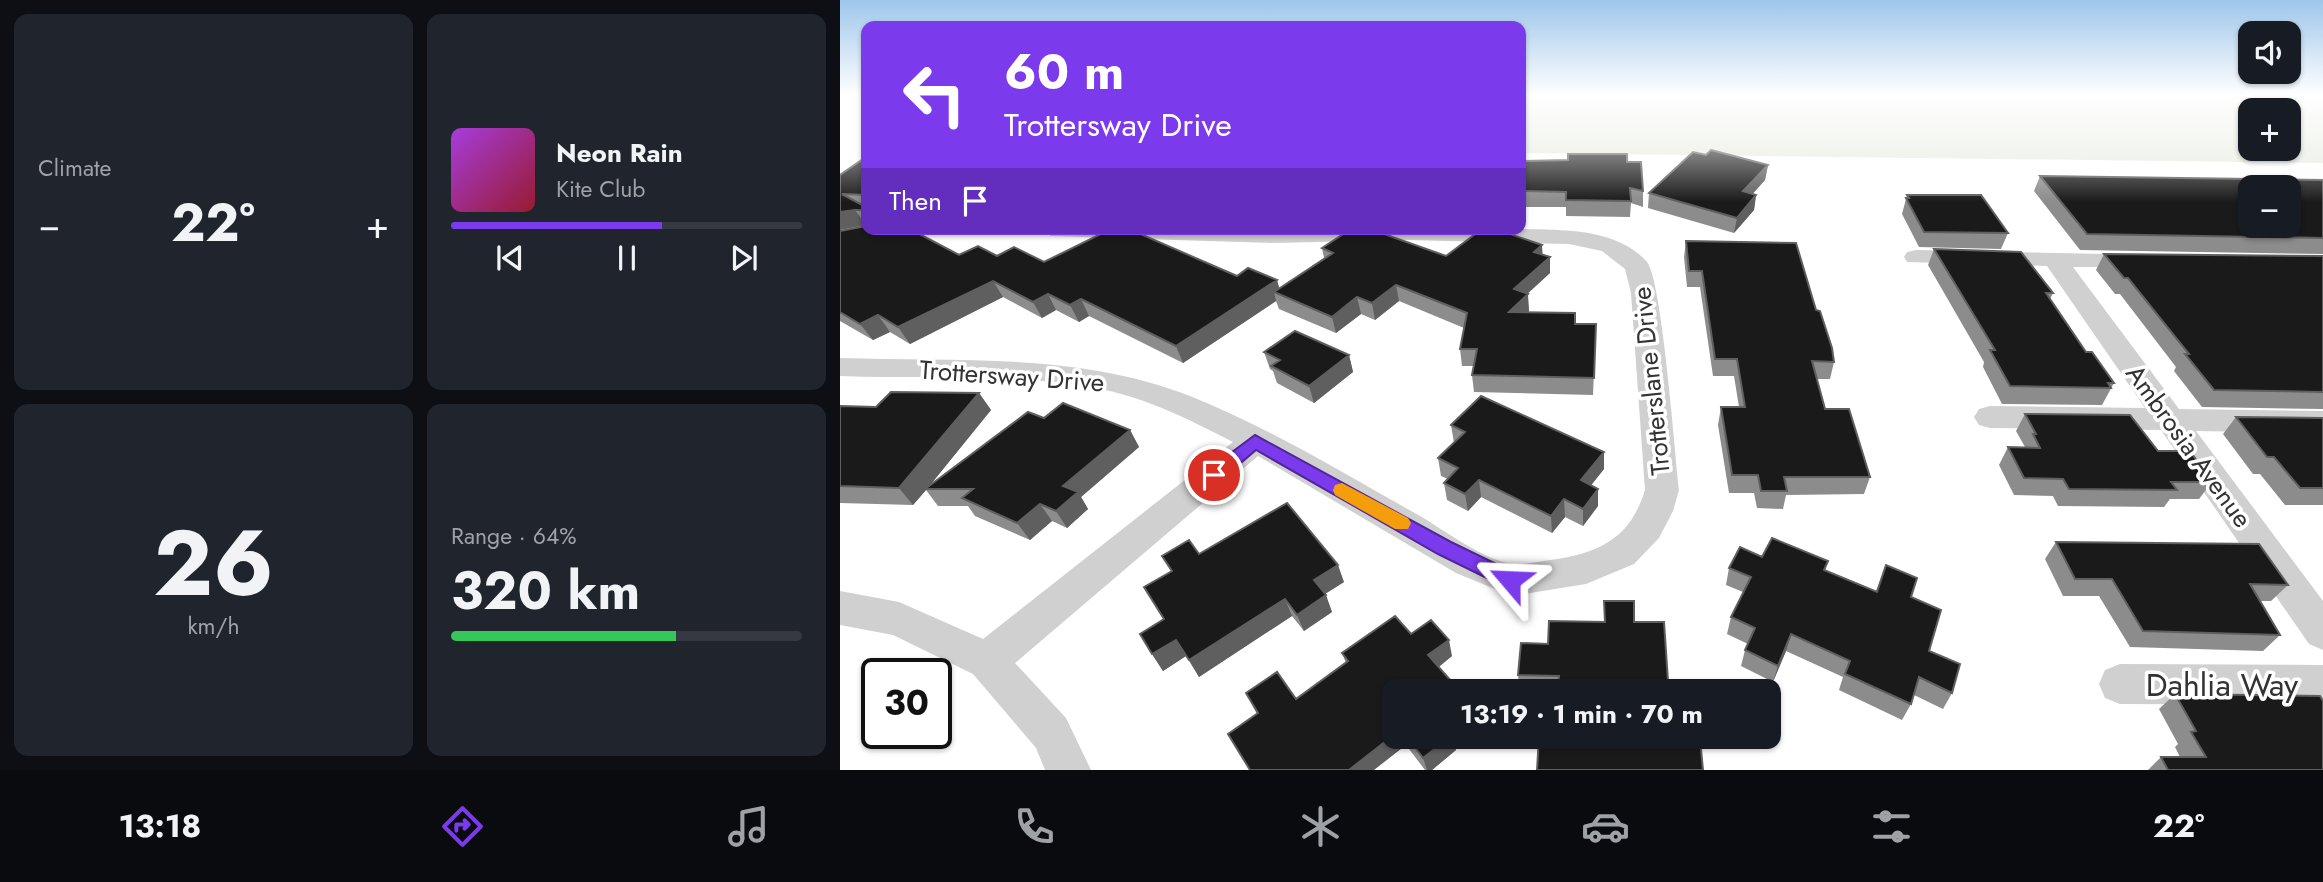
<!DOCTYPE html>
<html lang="en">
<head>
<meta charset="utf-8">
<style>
  body { margin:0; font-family:Jost,sans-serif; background:#20242c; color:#f1f3f6; height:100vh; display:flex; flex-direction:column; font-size:26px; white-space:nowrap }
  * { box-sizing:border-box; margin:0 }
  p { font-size:23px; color:#9ea1a6 }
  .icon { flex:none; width:38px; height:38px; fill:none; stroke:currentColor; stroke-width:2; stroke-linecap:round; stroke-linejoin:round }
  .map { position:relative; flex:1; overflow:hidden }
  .drawer { display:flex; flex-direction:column; gap:14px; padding:14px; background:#0d0f14; width:840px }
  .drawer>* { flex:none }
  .hud { position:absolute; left:21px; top:21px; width:665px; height:214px; border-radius:14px; box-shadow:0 2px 5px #0004; background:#7c3aed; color:#fff; overflow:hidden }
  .controls { position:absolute; left:1398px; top:21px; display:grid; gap:14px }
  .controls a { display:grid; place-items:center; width:63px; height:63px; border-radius:14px; background:#171b24; box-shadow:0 2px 5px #0004; font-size:35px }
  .speed { position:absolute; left:21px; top:658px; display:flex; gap:14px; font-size:35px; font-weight:700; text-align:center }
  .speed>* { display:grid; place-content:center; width:91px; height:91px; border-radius:50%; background:#171b24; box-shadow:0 2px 5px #0004; line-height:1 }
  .speed .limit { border:4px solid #111; border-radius:10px; background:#fff; color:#111 }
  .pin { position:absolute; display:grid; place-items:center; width:60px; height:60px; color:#fff; margin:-30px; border:4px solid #fff; border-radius:50%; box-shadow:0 2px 7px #0007 }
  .me { position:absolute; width:77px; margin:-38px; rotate:296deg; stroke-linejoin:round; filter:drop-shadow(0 0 5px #0008) }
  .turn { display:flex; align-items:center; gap:24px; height:147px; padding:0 28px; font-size:32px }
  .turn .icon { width:91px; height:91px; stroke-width:2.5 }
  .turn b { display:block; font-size:49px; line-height:60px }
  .then { display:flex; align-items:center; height:66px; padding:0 28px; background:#0003; gap:14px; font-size:26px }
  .big { font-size:52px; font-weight:700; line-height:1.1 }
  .drawer .tile { flex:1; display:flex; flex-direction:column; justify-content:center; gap:10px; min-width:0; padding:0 24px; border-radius:14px; background:#20242c }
  .drawer .dial { align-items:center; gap:0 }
  .dial b { font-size:91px; line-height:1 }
  .song { display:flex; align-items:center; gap:21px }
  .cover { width:84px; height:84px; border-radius:10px; background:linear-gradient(135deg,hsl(280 70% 55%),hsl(350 70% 35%)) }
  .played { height:7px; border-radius:4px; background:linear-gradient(90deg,#7c3aed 60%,#363941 60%) }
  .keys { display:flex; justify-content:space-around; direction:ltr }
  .heat { display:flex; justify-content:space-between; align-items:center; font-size:38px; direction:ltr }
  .charge { height:10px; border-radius:5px; background:linear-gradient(90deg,#34c759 64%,#363941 0) }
  .drawer .tiles { flex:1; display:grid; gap:14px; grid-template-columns:repeat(2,1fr) }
  .trip { position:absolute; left:542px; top:679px; width:399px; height:70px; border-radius:14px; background:#171b24; box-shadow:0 2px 5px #0004; font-weight:700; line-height:70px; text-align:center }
  .menu { display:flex; height:112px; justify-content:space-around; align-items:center; background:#090b0e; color:#9ea1a6 }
  .menu .icon { width:49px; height:49px }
  .menu .selected { color:#7c3aed }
  .menu b { font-size:32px; color:#f1f3f6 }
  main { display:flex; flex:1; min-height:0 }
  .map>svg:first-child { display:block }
</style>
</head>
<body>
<main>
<section class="drawer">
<div class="tiles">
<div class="tile"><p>Climate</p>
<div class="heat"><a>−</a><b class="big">22°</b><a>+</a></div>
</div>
<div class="tile">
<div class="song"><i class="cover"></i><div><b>Neon Rain</b><p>Kite Club</p></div></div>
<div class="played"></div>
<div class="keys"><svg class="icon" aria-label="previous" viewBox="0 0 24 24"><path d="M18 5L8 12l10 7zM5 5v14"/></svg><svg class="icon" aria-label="pause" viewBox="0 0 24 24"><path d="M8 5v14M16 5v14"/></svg><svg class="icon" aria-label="next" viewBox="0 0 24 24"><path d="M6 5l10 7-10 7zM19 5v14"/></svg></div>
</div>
<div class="tile dial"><b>26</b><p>km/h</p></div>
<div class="tile"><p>Range · 64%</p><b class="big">320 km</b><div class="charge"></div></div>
</div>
</section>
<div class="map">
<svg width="1483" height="770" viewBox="0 0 1483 770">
  <rect width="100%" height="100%" fill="#fff"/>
  <path fill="#e6ecdf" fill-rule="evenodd" d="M681,94H1483V163L681,153ZM1410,110H1449V149H1410Z"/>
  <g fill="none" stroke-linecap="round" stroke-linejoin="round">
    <path fill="#d0d0d0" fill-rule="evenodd" d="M199,229H681C722,230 777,228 807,262C822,280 835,455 839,490L833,511L819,538L794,564L746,584L672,596L616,573L418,456L175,663L226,718L251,770H205L196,748L133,674L53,635L0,625V591L59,602L143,639L393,442C354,422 315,402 274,392C185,371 90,380 0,376V358C118,362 238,352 350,396C430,428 505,474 580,516C604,530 647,562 674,564C686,565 699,561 711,560C759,553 790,539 805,490L791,293L785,269L762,251L729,244L569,240L433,243L211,236Z
      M1076,250L1310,255L1313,260L1310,265L1301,267H1233L1339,409L1483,411V433L1356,431L1483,601V650L1469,644L1321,430L1150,428L1139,425L1134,417L1139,409L1150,406L1305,408L1207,266L1067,262L1064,257L1067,252Z
      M1280,664L1483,665V705L1280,704L1265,698L1259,684L1265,670Z"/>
  </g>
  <path fill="#8c8c8c" d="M866,155L928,165L925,180L912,194L916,195L914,210L894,233L808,208L809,193Z
    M26,157V225L0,230V175Z
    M681,161L787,162L803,191V207L791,203L790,217L726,216V207H681Z
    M1200,176L1483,180V254L1240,250L1194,191Z
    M1067,195L1168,233L1161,249L1079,247L1062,214Z
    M0,231L119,255L157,256L204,262L397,276L437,280L439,288L484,258L482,248L606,256L703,255L710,273L687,294L689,311L688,312L736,324H756L753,395L634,392L632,375L634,366H622L620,349L624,328L559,301L535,320L521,314L496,333L439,309L436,301L343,363L249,316L239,322L216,310L202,318L163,297L70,344L50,332L33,340L0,321Z
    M846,241L976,310L994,362L990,379H977L985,409L1030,477L1024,494L946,495L943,509L917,508L914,493H889L878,425L881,407H899L894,376H873L860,287H847L844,257Z
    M1094,249L1213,293L1210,299L1246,352L1274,383L1262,405L1162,404L1143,367L1144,362L1088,265Z
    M1264,254L1483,256V409L1362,407L1334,371L1336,367L1280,294H1275L1256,270Z
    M424,352L509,355L513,372L474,403L437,383L433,371L430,369Z
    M139,393L151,410L90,485L204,418L290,430L299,447L241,497L248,509L227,528L212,521L190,540L135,516L128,506H98L86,490L73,505L0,503V406L36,407Z
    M1185,414L1318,451L1372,482L1359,499H1330L1324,507L1218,506L1213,496L1174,495L1159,465L1168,447H1185L1176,431Z
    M1396,417L1483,418V505H1445L1420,474H1413L1383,434Z
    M611,425L764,469L751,485L758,489V506L743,526L725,517L712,533L641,497L628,511L607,500L604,483L608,479L601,476L598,458L614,443Z
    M1216,542L1448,585L1431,601H1420L1440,635L1423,651L1290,647L1259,596H1223L1205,559Z
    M359,554L504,582L485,594L492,612L464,631L452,616L359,677L346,656L323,671L312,654L324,619L331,571L322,556Z
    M922,557L985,570L1036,591L1046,565L1071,597L1089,651L1112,693L1103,709L1074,695L1071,704L1062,720L999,690L1003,677L946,651L933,682L901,666L905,650L908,644L887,634L891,617L903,592L886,585L889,568Z
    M764,601L794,622L828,681L826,691H680L678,675L708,644L764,622Z
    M571,634L612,656L599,667L555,691V737H613L616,750L592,770H585L566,745L417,714L406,693L456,699L506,663L502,653Z
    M1335,694L1483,770H1308L1321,757H1340L1335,747L1338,744L1319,709Z"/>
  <path fill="#5f5f5f" d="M928,165L925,180L901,207L903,191Z
    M916,195L914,210L894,233L897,218Z
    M15,210L26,225L0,230V212Z
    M702,245L703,261L694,252Z
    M710,257V273L675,305L674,289Z
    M437,280L441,295L434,292L436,301L343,363L336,346Z
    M153,281L163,297L70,344L58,327Z
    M556,285L559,301L535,320L532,303Z
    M208,294L216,310L202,318L193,302Z
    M688,294L689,311L670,328L669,312Z
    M517,297L521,314L496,333L492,317Z
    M241,299L249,316L239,322L230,305Z
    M38,315L50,332L33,340L20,324Z
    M509,355L513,372L474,403L469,386Z
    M139,393L151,410L87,489H85L86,490L73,505L59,488Z
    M290,430L299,447L241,497L248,509L227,528L216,511L223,486Z
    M764,452V469L741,498V480Z
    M639,480L641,497L628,511L625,494Z
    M758,489V506L743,526V509Z
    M724,499L725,517L712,533L711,516Z
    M200,504L212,521L190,540L177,523Z
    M498,565L504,582L480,597L474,580Z
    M486,595L492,612L464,631L457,615Z
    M445,599L452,616L359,677L349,660Z
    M951,634L946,651L933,682L938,666Z
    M336,640L346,656L323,671L312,654Z
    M609,640L612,656L592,672L588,655Z
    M555,734V737H563L566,745L534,770H509Z
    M610,737H613L616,750L592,770H587L583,758Z"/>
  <path fill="#1a1a1a" stroke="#5f5f5f" stroke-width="2" fill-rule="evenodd" d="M871,150L928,165L903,191L916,195L897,218L809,193L853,152L866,155Z
    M728,154H787V162H801L803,191L790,188L791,201L726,200V192L681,191V161L728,160Z
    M26,157V195L2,194L26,207V210H15L0,212V175Z
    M1200,176L1483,180V238L1247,234ZM1410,187H1449V226H1410Z
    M1067,195H1141L1168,233L1084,232L1066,198H1069Z
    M26,226V229H70L119,255L138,246L157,256L174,247L204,262L271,229H289L397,276L408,268L437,280L336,346L241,299L230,305L208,294L193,302L153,281L58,327L38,315L20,324L0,312V231Z
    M511,229H530L606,256L642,229H656L702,245L694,252L710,257L674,289L688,294L669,312L735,313V324H756L754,378L632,375L637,349H620L627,313L556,285L532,303L517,297L492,317L434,292L493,253L482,248Z
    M846,241L956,243L976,310L980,311L992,348L994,362L972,361L985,409H1009L1030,477H944L947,491H921L918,475H892L881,407H905L897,359H875L862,271H849Z
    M1094,249L1181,252L1213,293H1206L1246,352H1252L1274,383H1268L1271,388L1170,386L1150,350H1155Z
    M1264,254L1483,256V392L1374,390L1345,354H1349L1288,278H1284Z
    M455,331L509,355L469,386L431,366L440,360L424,352Z
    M51,392L139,393L59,488L0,486V406L36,407Z
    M641,396L764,452L741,480L758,489L743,509L724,499L711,516L639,480L625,494L604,483L618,468L598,458L625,432L611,425Z
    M223,403L290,430L223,486L238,492L216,511L200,504L177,523L122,498L133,489H85L188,412L204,418Z
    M1185,414L1290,415L1318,451H1350L1372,482H1331L1337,490L1229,489L1223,479L1184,478L1168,447L1200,448L1193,434H1196Z
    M1396,417L1483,418V488H1460L1434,457H1427Z
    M447,503L498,565L474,580L486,595L457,615L445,599L349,660L336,640L312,654L300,634L324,619L304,587L332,571L322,556L349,540L359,554Z
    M932,538L988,561L984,570L1037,592L1046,565L1077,578L1071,597L1101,610L1089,651L1120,664L1112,693L1079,677L1071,704L1005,674L1010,661L951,634L938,666L905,650L915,628L891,617L911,577L889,568L900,547L922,557Z
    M1216,542L1419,544L1448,585L1410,584L1440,635L1303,631L1272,579H1235Z
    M764,601H794V622H824L828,681H815V691H718L719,676L678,675L681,643L708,644L709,621L765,622Z
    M555,616L571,634L591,620L609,640L588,655L620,691H555V734L509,770H410L388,734L418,713L406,693L437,672L456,699L508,661L502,653Z
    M1335,694L1480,696L1483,701V770H1328L1321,757H1366L1351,732L1356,731Z
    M567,737H610L583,758Z
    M699,737H817V739H860L863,770H697Z"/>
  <linearGradient id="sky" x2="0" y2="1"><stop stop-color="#9ec6ea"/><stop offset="0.47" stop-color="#fff"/><stop offset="1" stop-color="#fff" stop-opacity="0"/></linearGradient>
  <rect width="1483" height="202" fill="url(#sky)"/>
  <path fill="#7c3aed" stroke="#51269a" stroke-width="2" d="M415,435L611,542L677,574L680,580L677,586L670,588L663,586L598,554L416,450L381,480H368L366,475L368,470Z"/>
  <path fill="#f59e0b" d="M502,483L568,518L571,523L568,529H555L495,495L493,490L495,485Z"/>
  <g text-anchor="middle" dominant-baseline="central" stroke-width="7" stroke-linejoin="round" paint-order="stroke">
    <g font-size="26" fill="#333" stroke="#fff">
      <text transform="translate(172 376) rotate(4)">Trottersway Drive</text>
      <text transform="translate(811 381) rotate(-96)">Trotterslane Drive</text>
      <text transform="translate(1349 446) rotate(54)">Ambrosia Avenue</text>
    </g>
    <g font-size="32" fill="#333" stroke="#fff">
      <text x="1382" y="685">Dahlia Way</text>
    </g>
  </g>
</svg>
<div class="controls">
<a><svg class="icon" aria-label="sound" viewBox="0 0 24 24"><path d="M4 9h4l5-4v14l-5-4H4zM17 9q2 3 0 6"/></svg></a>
<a>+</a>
<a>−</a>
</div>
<div class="speed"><div class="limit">30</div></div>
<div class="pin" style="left:374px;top:475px;background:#d93025"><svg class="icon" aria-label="arrive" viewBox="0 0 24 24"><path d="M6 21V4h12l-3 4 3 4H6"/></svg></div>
<svg class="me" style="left:670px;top:580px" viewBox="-20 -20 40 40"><path d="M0-17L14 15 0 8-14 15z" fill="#7c3aed" stroke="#fff" stroke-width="4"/></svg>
<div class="trip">13:19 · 1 min · 70 m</div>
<div class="hud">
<div class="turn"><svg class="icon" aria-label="left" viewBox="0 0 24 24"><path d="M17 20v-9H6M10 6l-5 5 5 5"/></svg><div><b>60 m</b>Trottersway Drive</div></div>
<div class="then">Then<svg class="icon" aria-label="arrive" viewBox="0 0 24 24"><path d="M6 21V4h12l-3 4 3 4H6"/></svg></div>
</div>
</div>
</main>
<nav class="menu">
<b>13:18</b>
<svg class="icon selected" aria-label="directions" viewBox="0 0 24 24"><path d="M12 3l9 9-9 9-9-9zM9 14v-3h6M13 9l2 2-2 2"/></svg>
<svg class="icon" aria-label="music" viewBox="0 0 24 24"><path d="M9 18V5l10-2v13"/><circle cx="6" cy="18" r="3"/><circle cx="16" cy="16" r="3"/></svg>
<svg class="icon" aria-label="phone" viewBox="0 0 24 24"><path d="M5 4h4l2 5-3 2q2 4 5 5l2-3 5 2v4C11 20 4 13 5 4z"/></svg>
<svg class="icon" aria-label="climate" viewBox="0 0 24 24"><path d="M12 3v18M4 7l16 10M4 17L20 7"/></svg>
<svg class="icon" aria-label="car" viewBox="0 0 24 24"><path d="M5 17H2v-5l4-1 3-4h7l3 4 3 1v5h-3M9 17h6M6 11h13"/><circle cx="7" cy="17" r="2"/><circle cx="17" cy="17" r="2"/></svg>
<svg class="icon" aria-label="filters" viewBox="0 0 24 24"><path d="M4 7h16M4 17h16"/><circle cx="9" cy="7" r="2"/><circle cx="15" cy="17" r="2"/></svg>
<b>22°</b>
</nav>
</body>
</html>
